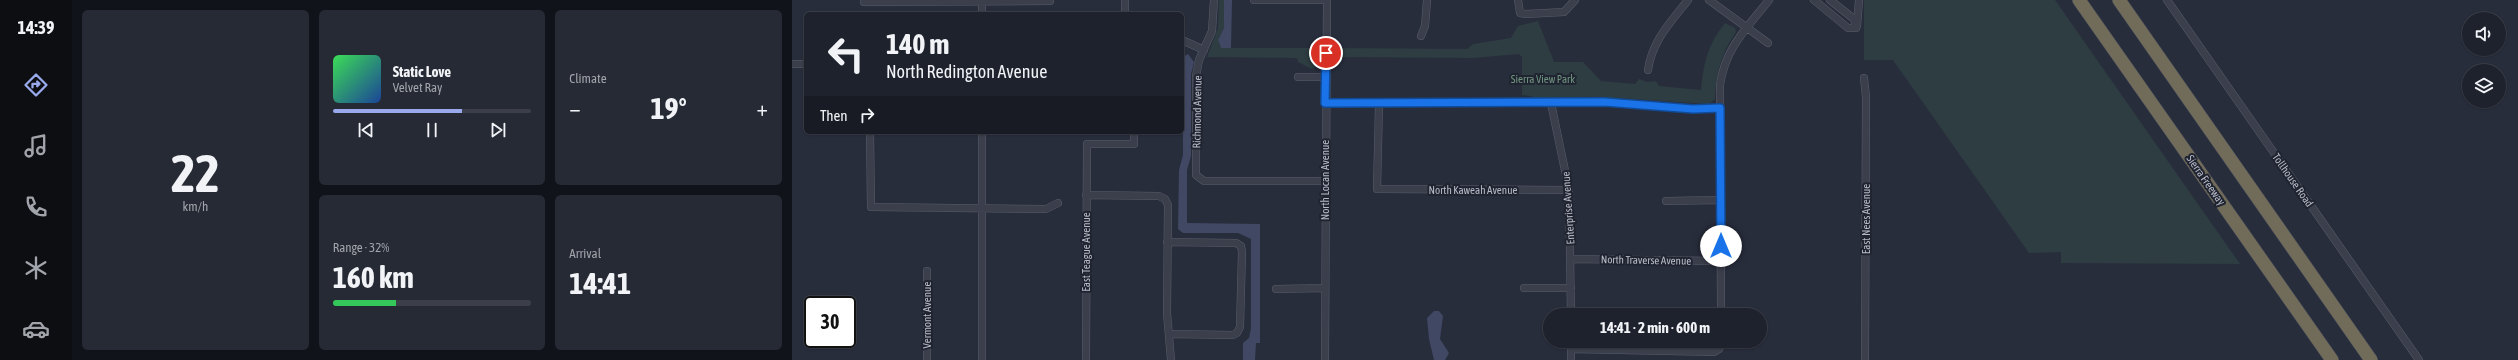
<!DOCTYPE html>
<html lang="en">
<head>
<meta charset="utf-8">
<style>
  body { margin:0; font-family:"Asap Condensed",sans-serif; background:#262a35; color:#f1f3f6; height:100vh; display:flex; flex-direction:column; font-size:15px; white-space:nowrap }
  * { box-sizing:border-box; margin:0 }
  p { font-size:13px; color:#a1a4aa }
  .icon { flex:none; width:22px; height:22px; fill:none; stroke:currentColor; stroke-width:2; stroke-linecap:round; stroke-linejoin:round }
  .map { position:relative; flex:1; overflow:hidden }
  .details { display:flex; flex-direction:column; gap:10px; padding:10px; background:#101319; width:720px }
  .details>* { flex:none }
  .hud { position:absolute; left:12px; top:12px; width:380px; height:122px; border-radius:6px; box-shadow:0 1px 3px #0004,0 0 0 1px #3c3f49; background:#1e222d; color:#f1f3f6; overflow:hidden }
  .buttons { position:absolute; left:1670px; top:12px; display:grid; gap:8px }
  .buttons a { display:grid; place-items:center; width:44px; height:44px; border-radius:50%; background:#1e222d; box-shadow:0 1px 3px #0004,0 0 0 1px #3c3f49; font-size:20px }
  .speed { position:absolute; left:12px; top:296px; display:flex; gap:8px; font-size:20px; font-weight:700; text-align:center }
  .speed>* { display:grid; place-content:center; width:52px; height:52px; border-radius:50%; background:#1e222d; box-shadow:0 1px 3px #0004,0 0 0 1px #3c3f49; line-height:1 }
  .speed .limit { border:2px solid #111; border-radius:6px; background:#fff; color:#111 }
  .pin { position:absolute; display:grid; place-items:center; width:34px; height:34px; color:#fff; margin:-17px; border:2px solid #fff; border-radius:50%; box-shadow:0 1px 4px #0007 }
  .me { position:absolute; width:44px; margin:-22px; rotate:0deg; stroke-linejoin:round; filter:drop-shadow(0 0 3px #0008) }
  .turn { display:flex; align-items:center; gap:14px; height:84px; padding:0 16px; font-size:18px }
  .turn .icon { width:52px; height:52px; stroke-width:2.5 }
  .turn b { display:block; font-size:28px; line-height:34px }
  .then { display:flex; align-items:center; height:38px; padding:0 16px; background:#0003; gap:8px; font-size:15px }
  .big { font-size:30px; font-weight:700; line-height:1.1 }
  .details .card { flex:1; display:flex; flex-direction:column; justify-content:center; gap:6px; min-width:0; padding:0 14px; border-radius:6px; background:#262a35 }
  .details .dial { align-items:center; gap:0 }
  .dial b { font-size:52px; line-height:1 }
  .song { display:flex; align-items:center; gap:12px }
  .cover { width:48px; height:48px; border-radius:6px; background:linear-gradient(135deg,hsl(130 70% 55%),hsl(220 70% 35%)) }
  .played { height:4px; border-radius:2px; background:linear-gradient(90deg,#98a9ec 65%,#3c3f49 65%) }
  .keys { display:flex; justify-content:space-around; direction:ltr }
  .heat { display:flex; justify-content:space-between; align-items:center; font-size:22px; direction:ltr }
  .charge { height:6px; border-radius:3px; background:linear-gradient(90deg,#34c759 32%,#3c3f49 0) }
  .details .tiles { flex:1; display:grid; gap:10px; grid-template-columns:repeat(3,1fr) }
  .card:first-child { grid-row:span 2 }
  .trip { position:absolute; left:751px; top:308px; width:224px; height:40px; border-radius:20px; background:#1e222d; box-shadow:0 1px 3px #0004,0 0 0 1px #3c3f49; font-weight:700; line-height:40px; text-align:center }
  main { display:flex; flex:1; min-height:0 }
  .tabs { display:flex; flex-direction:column; width:72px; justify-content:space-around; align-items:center; background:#0c0e12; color:#a1a4aa }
  .tabs .icon { width:28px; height:28px }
  .tabs .current { color:#98a9ec }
  .tabs b { font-size:18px; color:#f1f3f6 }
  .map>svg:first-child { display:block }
</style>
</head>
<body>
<main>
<nav class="tabs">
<b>14:39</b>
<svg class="icon current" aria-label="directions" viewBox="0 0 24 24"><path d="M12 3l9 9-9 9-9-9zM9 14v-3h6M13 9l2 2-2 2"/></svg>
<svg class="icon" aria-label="music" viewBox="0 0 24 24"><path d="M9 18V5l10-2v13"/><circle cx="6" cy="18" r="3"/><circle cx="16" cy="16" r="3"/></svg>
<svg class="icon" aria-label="phone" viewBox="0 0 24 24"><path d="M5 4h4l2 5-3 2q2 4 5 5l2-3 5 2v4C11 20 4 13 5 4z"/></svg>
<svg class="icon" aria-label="climate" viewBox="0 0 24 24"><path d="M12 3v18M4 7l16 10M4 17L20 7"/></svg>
<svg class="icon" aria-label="car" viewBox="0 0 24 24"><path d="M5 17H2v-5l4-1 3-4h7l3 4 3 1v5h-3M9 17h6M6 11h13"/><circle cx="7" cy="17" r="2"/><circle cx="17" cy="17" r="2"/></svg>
</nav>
<section class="details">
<div class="tiles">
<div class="card dial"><b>22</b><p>km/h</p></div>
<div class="card">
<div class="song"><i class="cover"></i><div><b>Static Love</b><p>Velvet Ray</p></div></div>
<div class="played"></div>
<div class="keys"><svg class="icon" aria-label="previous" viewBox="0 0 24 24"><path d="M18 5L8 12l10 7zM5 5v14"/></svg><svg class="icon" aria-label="pause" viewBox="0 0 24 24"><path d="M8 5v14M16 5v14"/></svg><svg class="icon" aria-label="next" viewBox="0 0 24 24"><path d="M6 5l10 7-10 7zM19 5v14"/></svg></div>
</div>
<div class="card"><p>Climate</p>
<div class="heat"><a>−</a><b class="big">19°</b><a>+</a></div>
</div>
<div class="card"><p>Range · 32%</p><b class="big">160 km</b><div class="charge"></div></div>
<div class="card"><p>Arrival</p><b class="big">14:41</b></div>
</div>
</section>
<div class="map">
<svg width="1726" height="360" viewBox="0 0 1726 360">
  <rect width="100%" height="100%" fill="#282d3c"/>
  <path fill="#2d3d41" d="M427,0H432V28L426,40L429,48H526V65L520,69L506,62L505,58L415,57L426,28Z
    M1072,0H1263L1448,264L1269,263V252L1237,253L1101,60H1072Z
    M746,21L762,62H791L809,81L843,84L847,79L855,82L864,81L867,86L909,90C912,62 915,46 933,23L943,28L944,32C929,54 924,73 923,99L917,104L824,98L743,99L739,96L730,95V57L727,54L681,58L542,57V48L675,49L681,44L719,38L726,26Z"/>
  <path fill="#404863" d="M432,0H440L439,48H429L426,40L432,28Z
    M396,54L402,62L399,74V156L395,170V223L468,224V343H464L463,360H451V343L457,338L459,328V239L446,233H391L386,229L387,170L391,155V57Z
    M642,311H647L651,316L648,339L657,353L653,360H642L637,339L635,318Z"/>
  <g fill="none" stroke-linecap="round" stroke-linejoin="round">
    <defs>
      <path id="minor" d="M422,0L420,31L407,60L404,76V175L412,181H533
        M462,0H535
        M726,0L728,13L734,14L772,12L783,0
        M917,0L976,43
        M1022,0L1056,28H1064
        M1038,0L1062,19L1064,28
        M1375,0L1627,360
        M72,2L258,1
        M190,14V1
        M333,14V0
        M1065,26L1067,0
        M629,36L633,26L635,0
        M390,40L412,50
        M0,64H14
        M856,70C860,41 878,23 896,0
        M506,77H533
        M1072,78L1074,97L1073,360
        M533,103L813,102L901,109L928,108
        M759,103L777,190L779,315
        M587,104L585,189L777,190
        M78,132L79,207L254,209L266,203
        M190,132V360
        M294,195L367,196L373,199L376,205L375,313L379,360
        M874,201L929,200
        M375,242L444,243L449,246L450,252L448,327L445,333L441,335L377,334
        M779,259L929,261
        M732,288H779
        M484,289L533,288
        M929,315L928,85C933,48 955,28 977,0
        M779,349L922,352L927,349L930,341
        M135,360V271
        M294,360L295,144H342V132
        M533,360L535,0
        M779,360V341"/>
      <path id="motorway" d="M1287,0L1540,360
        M1327,0L1579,360"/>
    </defs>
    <use href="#minor" stroke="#595d6a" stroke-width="8"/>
    <use href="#motorway" stroke="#464a57" stroke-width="14"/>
    <use href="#minor" stroke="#3b3f4c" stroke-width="7"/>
    <use href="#motorway" stroke="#716c59" stroke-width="13"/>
  </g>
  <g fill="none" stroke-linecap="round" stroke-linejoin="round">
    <defs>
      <path id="route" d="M534,53L533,103L813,102L901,109L928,108L929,246"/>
    </defs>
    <use href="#route" stroke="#114b97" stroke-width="10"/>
    <use href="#route" stroke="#1a73e8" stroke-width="7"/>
  </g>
  <g text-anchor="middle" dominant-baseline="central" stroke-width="4" stroke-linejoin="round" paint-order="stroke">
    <g font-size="11" fill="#719580" stroke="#202431">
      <text x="751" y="79">Sierra View Park</text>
    </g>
    <g font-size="11" fill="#b7bbc7" stroke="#202431">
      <text transform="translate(405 112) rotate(-89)">Richmond Avenue</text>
      <text transform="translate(533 180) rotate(-90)">North Locan Avenue</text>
      <text transform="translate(1414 180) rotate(55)">Sierra Freeway</text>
      <text transform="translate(1501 180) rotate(55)">Tollhouse Road</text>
      <text x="681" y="190">North Kaweah Avenue</text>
      <text transform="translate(776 208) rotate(-94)">Enterprise Avenue</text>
      <text transform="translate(1074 219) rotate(-90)">East Nees Avenue</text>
      <text transform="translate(294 252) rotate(-90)">East Teague Avenue</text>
      <text transform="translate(854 260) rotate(1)">North Traverse Avenue</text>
      <text transform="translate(135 315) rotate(-90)">Vermont Avenue</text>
    </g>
  </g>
</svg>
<div class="buttons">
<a><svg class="icon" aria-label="sound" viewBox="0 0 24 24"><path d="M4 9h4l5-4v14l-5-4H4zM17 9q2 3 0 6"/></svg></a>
<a><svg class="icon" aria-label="layers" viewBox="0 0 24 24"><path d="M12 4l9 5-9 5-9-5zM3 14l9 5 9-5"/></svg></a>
</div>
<div class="speed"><div class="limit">30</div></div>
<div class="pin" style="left:534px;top:53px;background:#d93025"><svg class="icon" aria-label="arrive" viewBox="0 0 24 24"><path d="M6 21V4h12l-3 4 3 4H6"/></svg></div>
<svg class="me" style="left:929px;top:246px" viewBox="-20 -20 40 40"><circle r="19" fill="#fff"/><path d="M0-13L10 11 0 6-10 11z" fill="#1a73e8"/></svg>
<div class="trip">14:41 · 2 min · 600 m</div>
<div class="hud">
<div class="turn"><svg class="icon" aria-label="left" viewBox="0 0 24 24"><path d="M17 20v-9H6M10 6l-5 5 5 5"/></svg><div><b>140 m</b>North Redington Avenue</div></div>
<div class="then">Then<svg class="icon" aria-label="right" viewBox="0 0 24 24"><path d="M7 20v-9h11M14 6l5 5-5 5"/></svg></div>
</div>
</div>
</main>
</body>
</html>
